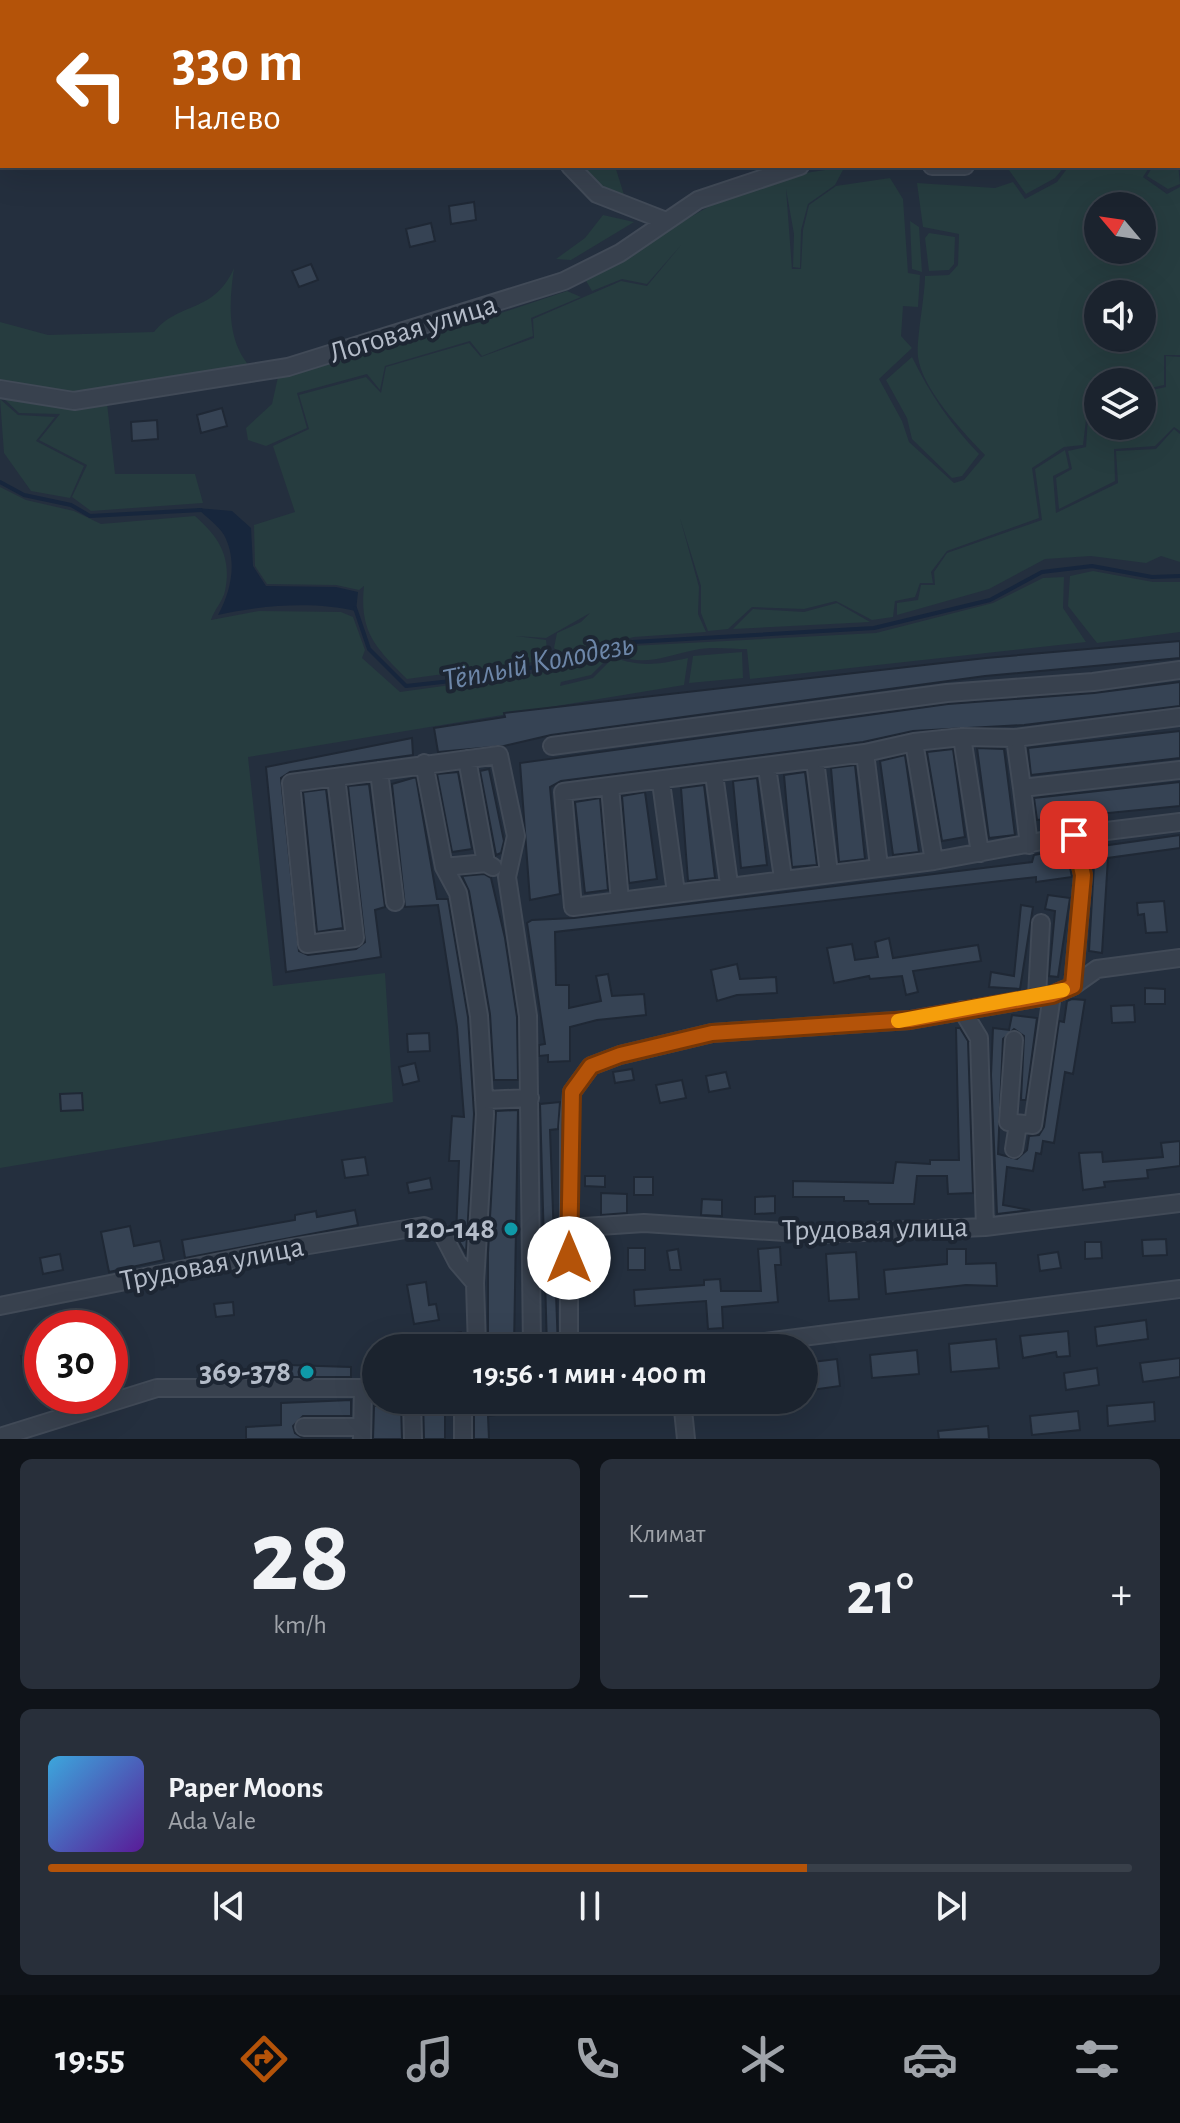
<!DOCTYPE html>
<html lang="ru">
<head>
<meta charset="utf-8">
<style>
  body { margin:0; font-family:"Alegreya Sans",sans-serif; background:#282f3a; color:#f1f3f6; height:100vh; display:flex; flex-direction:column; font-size:30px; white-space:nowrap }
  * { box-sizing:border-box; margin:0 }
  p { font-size:26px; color:#a0a4aa }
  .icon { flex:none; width:44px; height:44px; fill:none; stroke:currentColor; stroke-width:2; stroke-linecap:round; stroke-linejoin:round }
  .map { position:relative; height:1439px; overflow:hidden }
  .side { display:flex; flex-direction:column; gap:20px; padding:20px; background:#0f1319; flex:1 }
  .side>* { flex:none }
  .top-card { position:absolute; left:0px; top:0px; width:1180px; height:168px; box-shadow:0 8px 32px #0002,0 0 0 2px #39404a; background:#b45309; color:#fff; overflow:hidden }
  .needle { width:52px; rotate:299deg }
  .buttons { position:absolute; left:1084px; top:192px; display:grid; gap:16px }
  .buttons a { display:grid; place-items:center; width:72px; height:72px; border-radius:50%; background:#1b232e; box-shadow:0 8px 32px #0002,0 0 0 2px #39404a; font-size:40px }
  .speed { position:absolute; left:24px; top:1310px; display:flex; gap:16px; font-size:40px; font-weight:700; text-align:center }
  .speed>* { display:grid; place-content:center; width:104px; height:104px; border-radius:50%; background:#1b232e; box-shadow:0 8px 32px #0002,0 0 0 2px #39404a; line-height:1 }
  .speed .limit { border:12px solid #d22; background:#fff; color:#111 }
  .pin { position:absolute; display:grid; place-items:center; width:68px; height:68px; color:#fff; margin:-34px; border-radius:16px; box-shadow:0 4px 12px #0006 }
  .me { position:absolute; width:88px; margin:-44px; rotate:0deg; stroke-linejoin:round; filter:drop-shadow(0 0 6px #0008) }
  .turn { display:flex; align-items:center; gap:28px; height:168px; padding:0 40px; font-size:36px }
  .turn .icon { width:104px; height:104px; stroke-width:2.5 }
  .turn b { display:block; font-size:56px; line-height:68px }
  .big { font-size:60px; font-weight:700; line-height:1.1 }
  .side .card { flex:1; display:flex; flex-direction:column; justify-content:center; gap:12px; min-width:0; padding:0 28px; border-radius:12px; background:#282f3a }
  .side .dial { align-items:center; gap:0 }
  .dial b { font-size:104px; line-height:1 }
  .song { display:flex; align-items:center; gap:24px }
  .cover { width:96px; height:96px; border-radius:12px; background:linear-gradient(135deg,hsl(200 70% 55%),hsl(270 70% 35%)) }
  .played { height:8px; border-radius:4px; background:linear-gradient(90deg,#b45309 70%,#39404a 70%) }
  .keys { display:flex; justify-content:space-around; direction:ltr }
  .heat { display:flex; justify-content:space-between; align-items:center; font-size:44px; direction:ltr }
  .side .tiles { flex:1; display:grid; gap:20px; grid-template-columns:1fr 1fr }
  .card:last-child { grid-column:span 2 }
  .trip { position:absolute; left:362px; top:1334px; width:456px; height:80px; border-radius:40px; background:#1b232e; box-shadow:0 8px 32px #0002,0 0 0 2px #39404a; font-weight:700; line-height:80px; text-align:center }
  .tabs { display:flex; height:128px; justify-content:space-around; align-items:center; background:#0b0e12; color:#a0a4aa }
  .tabs .icon { width:56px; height:56px }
  .tabs .current { color:#b45309 }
  .tabs b { font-size:36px; color:#f1f3f6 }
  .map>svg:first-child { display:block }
</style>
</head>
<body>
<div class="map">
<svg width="1180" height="1439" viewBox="0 0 1180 1439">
  <rect width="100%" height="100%" fill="#242f3e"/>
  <path fill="#263c3f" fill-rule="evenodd" d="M1178,164L1180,184L1168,189L1147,176L1153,166Z
    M557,166H615L630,214L595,198Z
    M1006,166H1065L1055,178L1026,194Z
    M1069,166H1150L1143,177L1167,194L1180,187V355H1164V385L1142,390V382H1098V399L1088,402L1083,445L1064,447L1032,468L1039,518L947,551L931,572L933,583H920L915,597L895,601L893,617L872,620L836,601L804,609L752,607L728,629L708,631L701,613V586L680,518L699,587L698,614L706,632L634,637L562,655L554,648L557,633L581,622L590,613L546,638L516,636L546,640L548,660L407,679C376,648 359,632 364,586L359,590L336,585L267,584L255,566L254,525L295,512L273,446L309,429L299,395L366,377L381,393L386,367L469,343L481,357L534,338L533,319L621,281L647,286L682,244L647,284L622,279L592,291L585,279C635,255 680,219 730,196C765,180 806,171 844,168L835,185L808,204L801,230L800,268L793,267L794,234L786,189L792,269H801L803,230L809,205L836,186L890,178L903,199L908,273L920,275L918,307L903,306L901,336L912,348L879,379L902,421L909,442L954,483L964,480L985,455C963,432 922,389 918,357C916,341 925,296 925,276L949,275L958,265L959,234L923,227L917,183L995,188L1013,182L1025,199L1057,182ZM1098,206H1142V250H1098ZM1098,294H1142V338H1098Z
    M603,215L634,222L571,260L556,259L585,238Z
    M910,221L919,227L922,272L912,269Z
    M929,233L955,237L954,264L949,270L929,271L925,238Z
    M234,268C229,303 226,343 253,370L73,397L0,385V322L48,335L154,332C179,301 214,314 234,268Z
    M567,291L581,297L531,318L533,336L482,356L470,341L385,366L380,390L367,374L297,393L307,428L266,446L248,440L246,428L272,404L278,377L477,321Z
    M1166,356L1180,357V431L1174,427L1155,446L1114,449L1115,481L1059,509L1056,478L1072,469L1068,451L1086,447L1089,404L1098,402V426H1142V392L1166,387Z
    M912,357C930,394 951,425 979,454L962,476L952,478L912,439L907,418L886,380Z
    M0,395L107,403L115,474H195L203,503L91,511L72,497L87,465L39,440L60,414L19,413Z
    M0,399L18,415L55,417L36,441L84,466L70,498L31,491L4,453Z
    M1174,429L1180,434V562L1161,556L1146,563L1091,556L1045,559L989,589L897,615V603L918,600L921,585H935L934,572L947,553L1042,520L1035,469L1065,450L1069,468L1053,476L1056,513L1118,483L1116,451L1156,449Z
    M0,487L26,500L74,511L101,524L195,516C219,537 232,557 225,591C223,601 214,610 211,620L259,611L341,612L353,617L365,650L362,658L400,692L544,672L631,646L876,633L993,603L1043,578L1064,577L1063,608L1086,642L750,679L747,649C730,649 711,646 695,650C660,657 648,667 612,654L591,675L561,682L560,686L593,678L614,657C640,668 660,664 688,658L684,685L248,757L273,986L385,973L393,1102L0,1168Z
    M1093,571L1153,582H1180V632L1097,643L1068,606L1070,576Z
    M837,603L870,622L733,629L753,609L804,612Z
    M742,652L743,678L689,683L693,656Z"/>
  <path fill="#17263c" d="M197,508L232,511L251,528L253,566L266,586L336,587L358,592L356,611C315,601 260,605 218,615C231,591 238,561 224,535C218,525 205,516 197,508Z"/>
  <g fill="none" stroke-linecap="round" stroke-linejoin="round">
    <path stroke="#17263c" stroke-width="4" d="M0,482L24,495L71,505L90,516L201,510
      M355,608L369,649L406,686L478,678L555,663L633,642L874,628L990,600L1042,572L1092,566L1152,577L1180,576"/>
  </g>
  <path fill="#364354" stroke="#1f2835" stroke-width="2" d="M474,202L476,220L451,224L449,206Z
    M431,223L435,241L410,247L406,229Z
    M311,264L318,280L299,287L292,271Z
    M222,408L227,426L201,433L197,415Z
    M157,420L158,439L132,441L131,422Z
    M1180,641V658L985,676L551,735L504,746L438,752L434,728L505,717L504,713L986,658Z
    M1180,682V706L1024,725L913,731L863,742L561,781L550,787L560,894L530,900L520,763L948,704L1094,693Z
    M1180,731V758L1031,775L1028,748Z
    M412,738L413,755L290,772L281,778L299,951L308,955L356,949L365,942L348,786L369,784L385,907L375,910L381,957L286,972L266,767Z
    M977,748L1004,749L1015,835L989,838Z
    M953,749L965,837L942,841L927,752Z
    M905,755L919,852L893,855L880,761Z
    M855,765L865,859L839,862L831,768Z
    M489,769L504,841L501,853L496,855L480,771Z
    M458,772L472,849L452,852L437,774Z
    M805,772L817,865L792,867L784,775Z
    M416,777L437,899H448L468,1017L474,1114L466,1253L456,1236L459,1161H449L452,1116L464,1117L457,1027L438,905L405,907L392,784Z
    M757,778L767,865L741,868L733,781Z
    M1180,782V806L1037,820L1034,798Z
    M704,785L715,878L688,881L681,788Z
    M326,789L343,928L317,932L303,792Z
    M645,792L657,879L629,883L622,796Z
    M600,798L608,890L585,893L575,802Z
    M1180,835V848L1108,858L1102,953L1089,951L1095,847Z
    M1066,849L1072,877L1036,882V877L555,932L556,985H569V1008L601,1001L596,976L608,974L612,996L644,994L646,1015L597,1020L570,1027V1061L548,1062V1055L539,1056V1045L545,1044L527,923L532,920L574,918L1032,862L1034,855Z
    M484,874L491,878L505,938L517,1017L518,1080H494L490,1014L469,891L462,876Z
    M1048,895L1070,898L1058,977L1049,976L1055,911L1045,909Z
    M1164,901L1167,932L1146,933L1144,914L1138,915L1137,903Z
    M1021,905L1033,907L1020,989L989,987L991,972L1014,976Z
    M889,938L893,958L978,945L981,961L913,971L918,992L906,995L902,976L870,979L869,976L834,983L827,948L852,944L855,960L878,957L875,942Z
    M737,964L740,979L776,977L777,993L737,995L717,1001L711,970Z
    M1145,988L1165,989V1004H1145Z
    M1072,999L1085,1000L1073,1074L1065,1072L1054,1143L1043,1141L1041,1154L1036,1153L1033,1171L1007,1167L1003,1205L1030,1210L997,1214L991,1075L993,1028L1009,1030L1012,1015L1037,1018L1026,1100H1021L1024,1036L1014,1029L1003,1039L998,1154L1017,1159L1027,1150L1029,1136L1039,1135L1044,1127L1059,1021L1064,1022L1067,1001Z
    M1134,1005L1135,1022L1112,1023L1111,1006Z
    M956,1028H960L968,1041L973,1193L948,1194L947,1176H917L914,1204H869L868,1201H844V1197H793V1181L893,1183L896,1162L930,1164V1160H959Z
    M429,1033L430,1051L408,1052L407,1034Z
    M415,1063L419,1081L403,1085L399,1067Z
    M632,1069L634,1080L615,1083L613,1072Z
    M726,1072L730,1088L709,1092L706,1076Z
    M682,1080L686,1098L660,1103L656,1085Z
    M82,1093L83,1110L61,1111L60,1094Z
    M560,1102L558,1129L550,1130L558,1348H547L540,1104Z
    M518,1110L514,1348H488V1253L496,1111Z
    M1180,1141V1166L1147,1170L1148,1178L1104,1182L1105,1187L1083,1190L1079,1153L1102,1152L1103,1162L1163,1157L1161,1143Z
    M365,1157L368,1175L345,1178L342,1160Z
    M585,1176H605V1187L585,1186Z
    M634,1177H653V1195H634Z
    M430,1178L432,1189L409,1193L407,1183Z
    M601,1193L627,1194V1213L601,1215Z
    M775,1196V1213L755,1214V1197Z
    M702,1199L722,1200V1216L701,1215Z
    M355,1210L358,1225L185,1258L182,1240L295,1220V1215L316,1211L317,1217Z
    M130,1226L134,1246L160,1241L164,1260L109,1272L101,1232Z
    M1166,1239L1167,1255L1143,1256L1142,1240Z
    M1085,1242H1101L1102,1258L1085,1259Z
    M780,1247L781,1265H775L778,1302L722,1307L723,1328L708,1329L706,1301L635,1306L634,1290L704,1285V1280L720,1279L721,1291H761L758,1249Z
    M628,1248H645V1270H628Z
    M678,1249L681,1270H670L667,1251Z
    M947,1249H966V1264L996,1263L997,1286L966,1285L886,1294L884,1270L947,1264Z
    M856,1252L859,1299L829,1301L826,1254Z
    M1058,1252L1061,1268L1040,1271L1038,1255Z
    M60,1254L63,1270L43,1274L40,1258Z
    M426,1282L429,1305L436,1304L439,1320L414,1324L407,1285Z
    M233,1302L234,1315L216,1317L214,1304Z
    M1146,1320L1148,1339L1097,1346L1095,1327Z
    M1068,1331L1070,1356L1057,1357L1056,1352L1023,1358L1020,1336Z
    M461,1332L463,1348H448L446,1334Z
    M996,1339L999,1368L951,1372L949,1344Z
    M917,1350L919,1374L872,1378L870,1355Z
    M41,1351L42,1367L24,1371L21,1356Z
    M1180,1358V1377L1143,1382L1140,1363Z
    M837,1359L840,1386L804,1391V1363Z
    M256,1364L351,1367V1377H256Z
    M1097,1368L1099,1385L1066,1390L1064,1373Z
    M351,1400V1416H303L293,1426L295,1433L303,1438L351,1439H246V1427L281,1425V1403Z
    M423,1400H445V1439H424Z
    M474,1400H528L529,1411L488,1416L489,1439H474Z
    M639,1400H658L659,1410L640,1411Z
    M1154,1402L1155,1421L1108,1426L1107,1406Z
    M401,1405L402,1439H373L374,1406Z
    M1078,1411L1080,1430L1032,1435L1030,1416Z
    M988,1426L989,1439H939L938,1431Z"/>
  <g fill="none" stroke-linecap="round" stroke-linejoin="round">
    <defs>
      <path id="minor" d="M802,0V2
        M489,2L490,0
        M1178,126H1180
        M570,166L597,194L666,221
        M932,166H965
        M0,389L74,401L288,367L564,281L620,253L698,200L800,166
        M962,737L980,853
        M1015,738L1180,717
        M914,742L934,861
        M552,746L947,693L1093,682L1180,670
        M865,753L879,866
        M467,759L486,863
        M815,760L829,873
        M424,763L444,867L458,893L479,1016L485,1114L475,1283
        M767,767L783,878
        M379,771L395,902
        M714,774L729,884
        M336,777L355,938L307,944L291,783L499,755L516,836L507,877L528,1016L532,1348
        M661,782L676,893
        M610,787L620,901
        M1022,788L1015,738L962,737L914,742L865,753L563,792L573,907L934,861L1074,835L1180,822
        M1029,845L1022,788L1180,770
        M444,867L486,863L493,867
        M1073,986L1083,875L1074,835
        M1037,996L1041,923
        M962,1010L979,1038L985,1227
        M1014,1040L1008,1122L1033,1125L1052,995
        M484,1100L530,1098
        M1014,1149L1018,1124
        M569,1228L644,1223L816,1234L985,1227L1180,1203
        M0,1306L291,1248L424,1226L442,1233L457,1262L475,1283L477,1348
        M569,1348V1126L572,1092L591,1066L620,1055L712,1033L910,1020L1052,995L1073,986L1097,969L1180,958
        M717,1348L1180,1289
        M412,1400L413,1439
        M463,1400V1439
        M682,1400L686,1439
        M304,1427H361
        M0,1437L157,1388H376
        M362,1439L363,1390"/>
    </defs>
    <use href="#minor" stroke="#414a57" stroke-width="20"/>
    <use href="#minor" stroke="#38414e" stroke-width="16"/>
  </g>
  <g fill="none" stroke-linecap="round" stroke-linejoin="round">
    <defs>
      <path id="route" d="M569,1258L572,1092L591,1066L620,1055L712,1033L910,1020L1052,995L1073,986L1083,875L1074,835"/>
    </defs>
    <use href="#route" stroke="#753606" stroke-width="20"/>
    <use href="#route" stroke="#b45309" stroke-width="14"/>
    <path stroke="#f59e0b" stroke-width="14" d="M898,1021L1063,990"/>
  </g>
  <g fill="#0f9aa8" stroke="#1d2633" stroke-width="3">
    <circle cx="511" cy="1229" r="8"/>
    <circle cx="307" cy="1372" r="8"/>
  </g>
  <g text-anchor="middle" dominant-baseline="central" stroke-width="8" stroke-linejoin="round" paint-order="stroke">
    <g font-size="30" fill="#b4bcc9" stroke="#1d2633">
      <text transform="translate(413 329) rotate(-17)">Логовая улица</text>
      <text transform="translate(875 1229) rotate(-1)">Трудовая улица</text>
      <text transform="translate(212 1264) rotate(-11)">Трудовая улица</text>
    </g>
    <g font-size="30" font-weight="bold" fill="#b4bcc9" stroke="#1d2633" text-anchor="end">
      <text x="495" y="1229">120-148</text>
      <text x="291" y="1372">369-378</text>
    </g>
    <g font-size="32" font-style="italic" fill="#6d86a8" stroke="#1d2633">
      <text transform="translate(538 662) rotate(-11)">Тёплый Колодезь</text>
    </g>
  </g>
</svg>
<div class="buttons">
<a><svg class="needle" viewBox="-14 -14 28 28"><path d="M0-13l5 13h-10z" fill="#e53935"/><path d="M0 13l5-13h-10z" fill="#a0a4aa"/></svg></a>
<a><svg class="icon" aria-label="sound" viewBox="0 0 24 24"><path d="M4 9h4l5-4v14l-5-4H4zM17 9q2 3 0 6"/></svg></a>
<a><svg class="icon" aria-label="layers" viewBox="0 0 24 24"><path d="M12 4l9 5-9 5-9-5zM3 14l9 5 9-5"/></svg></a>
</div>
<div class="speed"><div class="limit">30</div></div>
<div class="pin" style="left:1074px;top:835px;background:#d93025"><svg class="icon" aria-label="arrive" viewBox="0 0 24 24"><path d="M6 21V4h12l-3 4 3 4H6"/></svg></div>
<svg class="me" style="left:569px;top:1258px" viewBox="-20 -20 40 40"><circle r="19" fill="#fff"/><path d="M0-13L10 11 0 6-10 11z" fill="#b45309"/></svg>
<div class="trip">19:56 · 1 мин · 400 m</div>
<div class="top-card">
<div class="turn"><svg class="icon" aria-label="left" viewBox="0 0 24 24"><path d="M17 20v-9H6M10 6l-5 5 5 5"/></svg><div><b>330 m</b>Налево</div></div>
</div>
</div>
<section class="side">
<div class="tiles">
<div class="card dial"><b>28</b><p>km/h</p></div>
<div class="card"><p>Климат</p>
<div class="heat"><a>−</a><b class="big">21°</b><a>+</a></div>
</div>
<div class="card">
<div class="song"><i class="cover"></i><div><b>Paper Moons</b><p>Ada Vale</p></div></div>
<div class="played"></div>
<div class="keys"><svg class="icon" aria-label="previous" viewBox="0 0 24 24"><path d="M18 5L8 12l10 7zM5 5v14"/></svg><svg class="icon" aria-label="pause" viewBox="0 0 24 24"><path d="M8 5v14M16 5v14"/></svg><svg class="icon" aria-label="next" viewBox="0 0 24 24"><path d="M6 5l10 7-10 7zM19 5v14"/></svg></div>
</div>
</div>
</section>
<nav class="tabs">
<b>19:55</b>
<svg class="icon current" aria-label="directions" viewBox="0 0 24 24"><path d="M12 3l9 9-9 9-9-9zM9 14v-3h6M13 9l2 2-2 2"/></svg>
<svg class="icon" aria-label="music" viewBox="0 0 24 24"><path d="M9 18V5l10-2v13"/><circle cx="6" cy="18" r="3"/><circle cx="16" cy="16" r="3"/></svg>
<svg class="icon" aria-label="phone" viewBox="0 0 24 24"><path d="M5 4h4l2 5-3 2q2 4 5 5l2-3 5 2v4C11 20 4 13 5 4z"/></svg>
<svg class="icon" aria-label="climate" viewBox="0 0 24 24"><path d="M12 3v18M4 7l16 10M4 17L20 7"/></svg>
<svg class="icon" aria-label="car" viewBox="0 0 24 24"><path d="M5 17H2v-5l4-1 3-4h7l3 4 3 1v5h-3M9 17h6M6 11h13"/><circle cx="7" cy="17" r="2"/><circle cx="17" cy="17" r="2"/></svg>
<svg class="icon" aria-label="filters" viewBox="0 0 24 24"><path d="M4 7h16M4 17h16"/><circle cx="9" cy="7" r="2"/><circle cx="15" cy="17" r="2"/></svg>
</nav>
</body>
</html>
